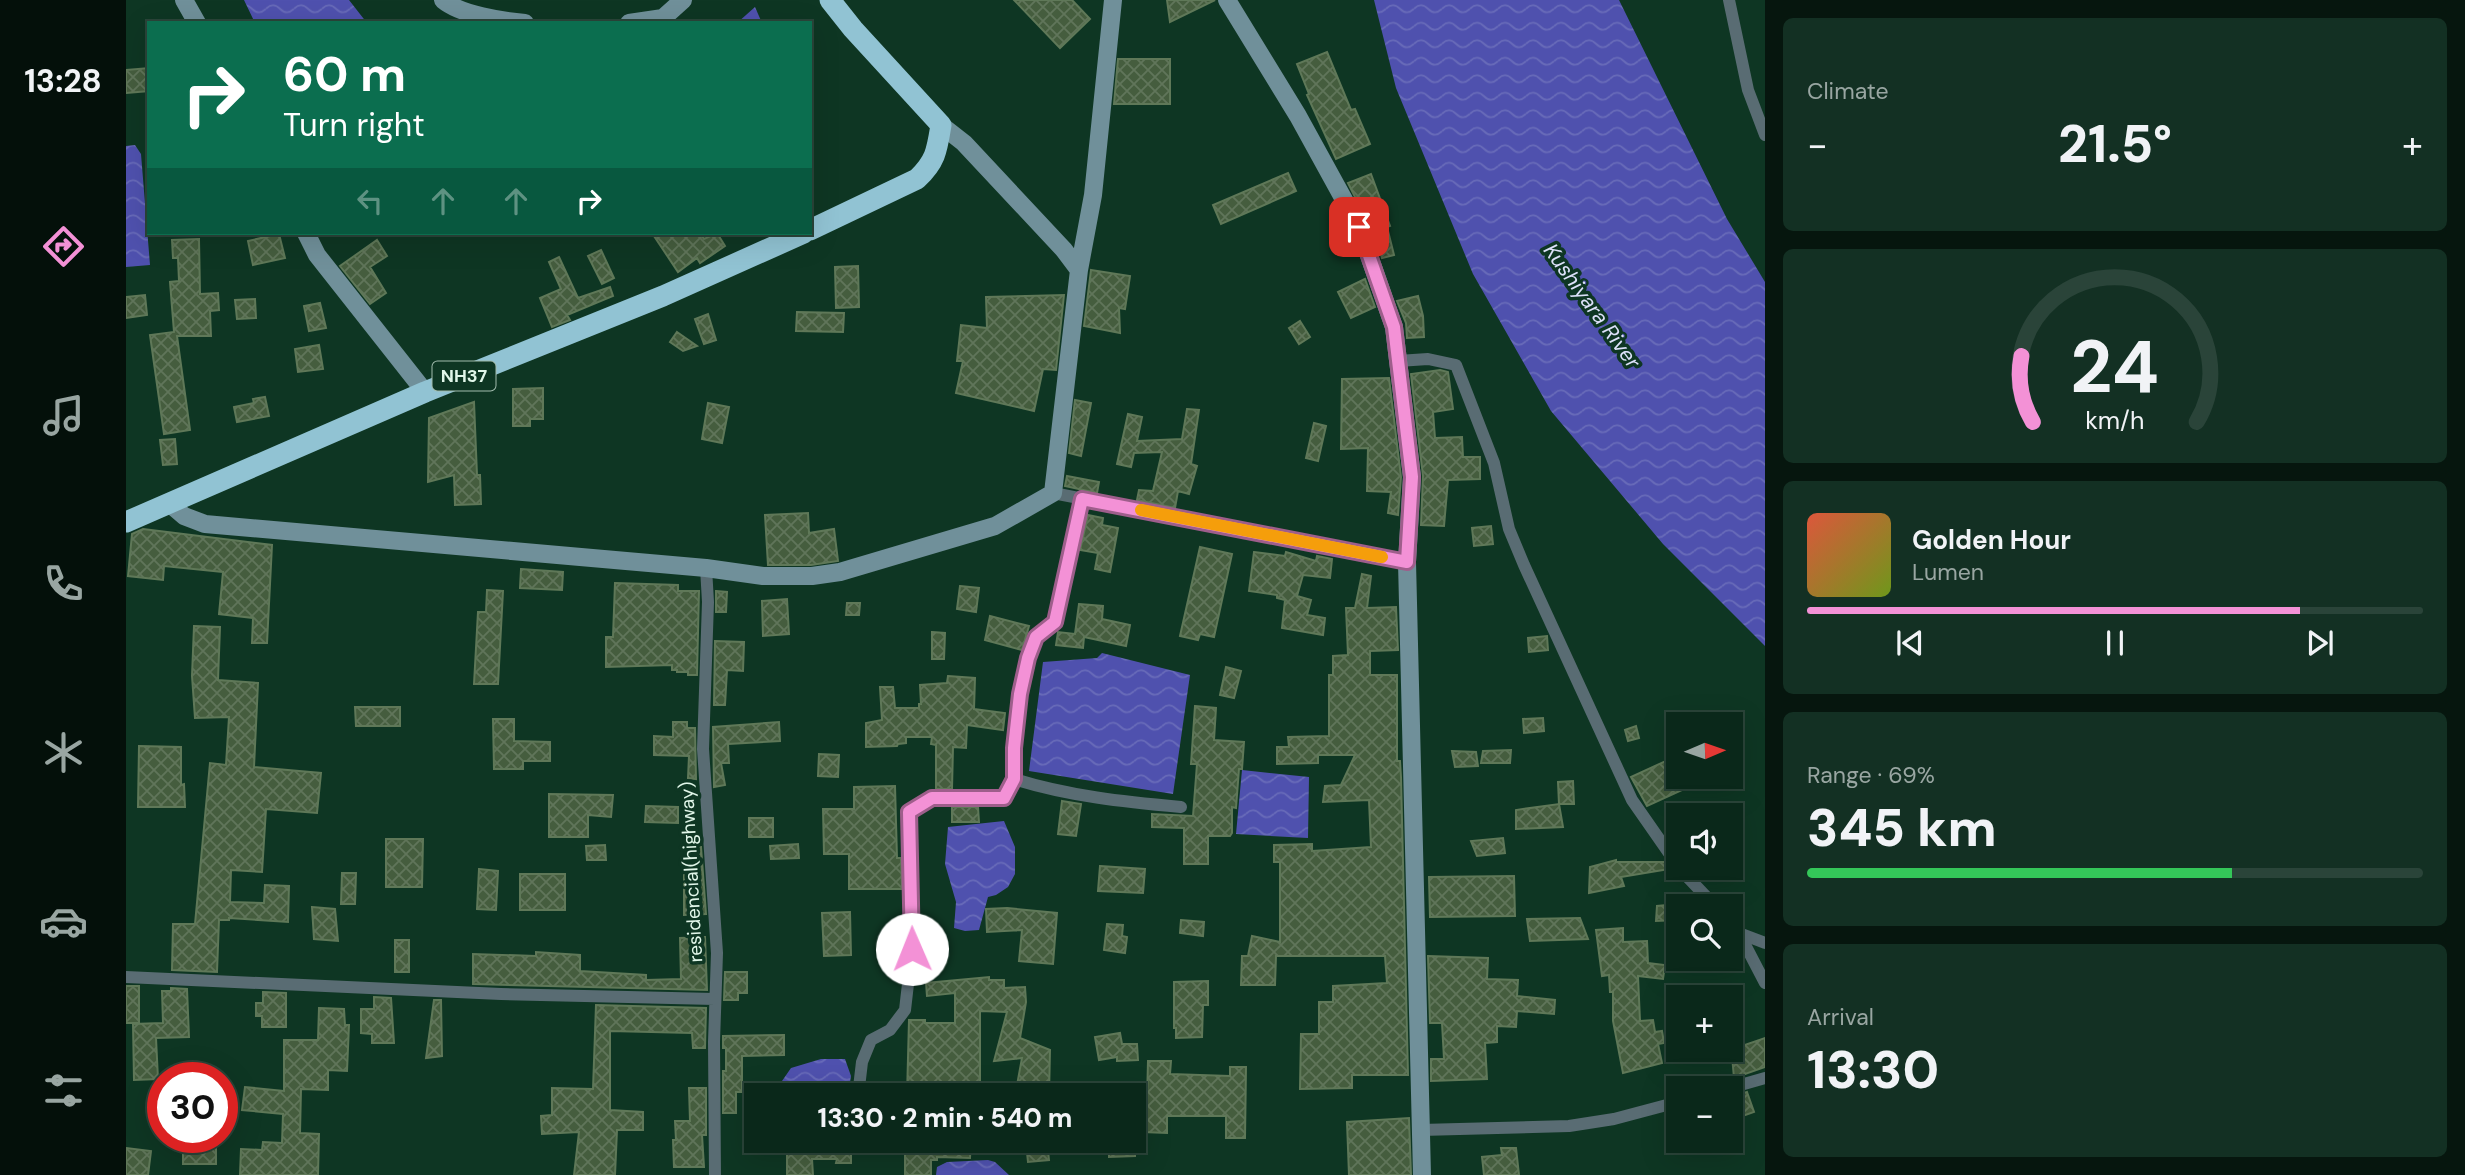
<!DOCTYPE html>
<html lang="en">
<head>
<meta charset="utf-8">
<style>
  body { margin:0; font-family:"DM Sans",sans-serif; background:#133023; color:#f1f3f6; height:100vh; display:flex; flex-direction:column; font-size:26px; white-space:nowrap }
  * { box-sizing:border-box; margin:0 }
  p { font-size:23px; color:#99a6a2 }
  .icon { flex:none; width:38px; height:38px; fill:none; stroke:currentColor; stroke-width:2; stroke-linecap:round; stroke-linejoin:round }
  .map { position:relative; flex:1; overflow:hidden }
  .details { display:flex; flex-direction:column; gap:18px; padding:18px; background:#06160e; width:700px }
  .details>* { flex:none }
  .hud { position:absolute; left:21px; top:21px; width:665px; height:214px; border-radius:0px; box-shadow:0 7px 28px #0002,0 0 0 2px #2a4439; background:#0b6e4f; color:#fff; overflow:hidden }
  .needle { width:46px; rotate:88deg }
  .tools { position:absolute; left:1540px; top:712px; display:grid; gap:14px }
  .tools a { display:grid; place-items:center; width:77px; height:77px; border-radius:0px; background:#0a281a; box-shadow:0 7px 28px #0002,0 0 0 2px #2a4439; font-size:35px }
  .speed { position:absolute; left:21px; top:1062px; display:flex; gap:14px; font-size:35px; font-weight:700; text-align:center }
  .speed>* { display:grid; place-content:center; width:91px; height:91px; border-radius:50%; background:#0a281a; box-shadow:0 7px 28px #0002,0 0 0 2px #2a4439; line-height:1 }
  .speed .limit { border:10px solid #d22; background:#fff; color:#111 }
  .pin { position:absolute; display:grid; place-items:center; width:60px; height:60px; color:#fff; margin:-30px; border-radius:14px; box-shadow:0 4px 10px #0006 }
  .me { position:absolute; width:77px; margin:-38px; rotate:359deg; stroke-linejoin:round; filter:drop-shadow(0 0 5px #0008) }
  .turn { display:flex; align-items:center; gap:24px; height:147px; padding:0 21px; font-size:32px }
  .turn .icon { width:91px; height:91px; stroke-width:2.5 }
  .turn b { display:block; font-size:49px; line-height:60px }
  .lanes { display:flex; align-items:center; height:66px; padding:0 21px; background:#0003; justify-content:center; gap:35px; direction:ltr }
  .lanes .off { opacity:.35 }
  .big { font-size:52px; font-weight:800; line-height:1.1 }
  .details .tile { flex:1; display:flex; flex-direction:column; justify-content:center; gap:10px; min-width:0; padding:0 24px; border-radius:10px; background:#133023 }
  .details .dial { align-items:center; gap:0 }
  .dial svg { height:182px; overflow:visible; fill:none; stroke:#2a4439; stroke-width:7; stroke-linecap:round; text-anchor:middle }
  .dial text { fill:#f1f3f6; stroke:none }
  .song { display:flex; align-items:center; gap:21px }
  .cover { width:84px; height:84px; border-radius:10px; background:linear-gradient(135deg,hsl(10 70% 55%),hsl(80 70% 35%)) }
  .played { height:7px; border-radius:4px; background:linear-gradient(90deg,#f391d6 80%,#2a4439 80%) }
  .keys { display:flex; justify-content:space-around; direction:ltr }
  .heat { display:flex; justify-content:space-between; align-items:center; font-size:38px; direction:ltr }
  .charge { height:10px; border-radius:5px; background:linear-gradient(90deg,#34c759 69%,#2a4439 0) }
  .trip { position:absolute; left:618px; top:1083px; width:402px; height:70px; border-radius:0px; background:#0a281a; box-shadow:0 7px 28px #0002,0 0 0 2px #2a4439; font-weight:800; line-height:70px; text-align:center }
  main { display:flex; flex:1; min-height:0 }
  .dock { display:flex; flex-direction:column; width:126px; justify-content:space-around; align-items:center; background:#04100a; color:#99a6a2 }
  .dock .icon { width:49px; height:49px }
  .dock .selected { color:#f391d6 }
  .dock b { font-size:32px; color:#f1f3f6 }
  .map>svg:first-child { display:block }
</style>
</head>
<body>
<main>
<nav class="dock">
<b>13:28</b>
<svg class="icon selected" aria-label="directions" viewBox="0 0 24 24"><path d="M12 3l9 9-9 9-9-9zM9 14v-3h6M13 9l2 2-2 2"/></svg>
<svg class="icon" aria-label="music" viewBox="0 0 24 24"><path d="M9 18V5l10-2v13"/><circle cx="6" cy="18" r="3"/><circle cx="16" cy="16" r="3"/></svg>
<svg class="icon" aria-label="phone" viewBox="0 0 24 24"><path d="M5 4h4l2 5-3 2q2 4 5 5l2-3 5 2v4C11 20 4 13 5 4z"/></svg>
<svg class="icon" aria-label="climate" viewBox="0 0 24 24"><path d="M12 3v18M4 7l16 10M4 17L20 7"/></svg>
<svg class="icon" aria-label="car" viewBox="0 0 24 24"><path d="M5 17H2v-5l4-1 3-4h7l3 4 3 1v5h-3M9 17h6M6 11h13"/><circle cx="7" cy="17" r="2"/><circle cx="17" cy="17" r="2"/></svg>
<svg class="icon" aria-label="filters" viewBox="0 0 24 24"><path d="M4 7h16M4 17h16"/><circle cx="9" cy="7" r="2"/><circle cx="15" cy="17" r="2"/></svg>
</nav>
<div class="map">
<svg width="1639" height="1175" viewBox="0 0 1639 1175">
  <defs>
    <pattern id="water-waves" width="16" height="10" patternUnits="userSpaceOnUse" patternTransform="scale(1.75)"><rect width="16" height="10" fill="#4f51ae"/><path d="M0 5q4-4 8 0t8 0" fill="none" stroke="#686bb9"/></pattern>
    <pattern id="building-cross-hatch" width="8" height="8" patternUnits="userSpaceOnUse" patternTransform="scale(1.75)"><rect width="8" height="8" fill="#455d3e"/><path d="M0 0l8 8M0 8l8-8" fill="none" stroke="#60755a"/></pattern>
  </defs>
  <rect width="100%" height="100%" fill="#0e3623"/>
  <path fill="url(#water-waves)" d="M118,0H223L241,23H129Z
    M1248,0H1493L1601,219L1639,282V646L1537,544L1425,411L1347,274L1270,88Z
    M629,7L636,23H611Z
    M9,145L15,154L24,265L0,267V146Z
    M976,653L1064,675L1047,794L903,771L917,662L971,658Z
    M1116,770L1183,777L1182,838L1110,834Z
    M878,821L889,847V874L882,887L870,895L862,897L853,930L839,931L828,928L830,902L819,864L822,827Z
    M695,1059H719L725,1076L722,1095H656V1081L665,1068Z
    M862,1160L869,1162L883,1175H810L811,1167L821,1162Z"/>
  <path fill="url(#building-cross-hatch)" stroke="#5f7858" stroke-width="2" d="M888,0H946L964,19L934,48Z
    M1041,0H1089L1044,22Z
    M1201,52L1225,110L1229,109L1244,144L1210,159L1181,95L1183,94L1171,64Z
    M992,59H1044V104H988Z
    M23,68V91L0,93V70Z
    M1162,173L1170,191L1095,224L1087,205Z
    M1245,174L1264,226L1261,227L1268,255L1256,258L1249,232L1247,233L1222,183Z
    M526,233H574L578,239L591,233L599,246L574,263L571,258L552,272Z
    M153,234L159,258L127,265L122,241Z
    M73,239L74,294L92,293L93,310L84,311L85,336H51L64,430L38,434L24,335L48,332L44,282L53,281L52,258H47L46,240Z
    M251,240L261,256L244,267L260,293L244,304L214,266Z
    M475,250L488,278L476,284L462,256Z
    M433,257L452,298L484,287L487,296L441,315L444,320L426,327L414,298L435,289L423,262Z
    M732,266L733,307L710,308L709,267Z
    M965,270L1004,276L999,309L993,308L994,333L958,326Z
    M1239,279L1249,307L1225,318L1212,292Z
    M19,295L21,315L0,318V297Z
    M938,295L930,370L917,369L908,411L830,393L837,361H831L835,325L861,328L860,297Z
    M1292,296L1297,316L1298,337L1281,338L1280,323L1271,301Z
    M129,299L130,318L111,319L109,300Z
    M194,303L200,328L183,331L178,306Z
    M671,312L718,313L717,332L670,331Z
    M582,314L590,340L578,344L569,319Z
    M1174,321L1184,337L1173,344L1163,328Z
    M551,332L571,346L557,351L544,342Z
    M193,345L197,369L172,372L169,349Z
    M1314,370L1322,372L1327,409L1307,412L1309,438L1336,437L1337,457H1354V479L1322,480L1318,526L1295,525L1297,476L1285,374Z
    M1263,378L1275,477L1272,515L1262,513L1265,492L1241,491L1242,448L1215,449L1216,379Z
    M417,388V419H404V426H387V389Z
    M139,397L143,416L111,422L108,407L128,403L127,399Z
    M949,400L965,403L955,456L943,453Z
    M348,402L351,475H354L355,504L329,505L328,475L302,482L303,418Z
    M582,403L603,407L596,443L576,439Z
    M1061,409L1073,410L1065,464L1071,466L1063,494L1052,491L1049,508L1011,500L1013,490L1027,491L1036,452L1008,453L1005,467L991,464L1002,414L1016,417L1011,441L1056,439Z
    M1188,423L1200,426L1192,461L1180,458Z
    M49,439L51,464L37,465L34,440Z
    M941,476L973,482L971,493L939,486Z
    M682,513L683,533L708,529L712,561L685,565H642L639,515Z
    M962,515L977,518L976,525L992,528L984,572L969,569L972,553L954,550Z
    M1365,526L1367,544L1348,546L1346,528Z
    M17,529L146,545L141,643H126L127,618L93,614L97,572L38,566L37,580L2,576L6,534Z
    M1074,547L1106,554L1088,637L1074,634L1072,640L1054,636Z
    M1128,552L1159,556L1160,552L1190,561L1191,556L1206,559L1204,578L1177,575L1171,596L1185,600L1181,615L1199,618L1197,635L1156,628L1159,600L1151,598V595L1123,591Z
    M395,569L437,572L436,590L394,588Z
    M1236,574L1245,576L1241,608L1270,607L1272,650L1244,651V675H1271V761H1274L1275,777L1282,1075H1226V1088L1174,1089L1175,1034H1193V1002H1207V986L1261,983L1259,956H1150L1149,985H1115L1116,956H1122L1126,936L1154,942V862H1148V845L1186,844V851L1245,847L1243,800L1197,802L1199,786L1215,785L1229,755H1192V763L1151,764V747H1163L1162,737L1203,736V675H1207V656L1222,655L1220,608H1229Z
    M489,583L552,585V591H573L571,675H562V672H551V670H546V665L480,667V637H487Z
    M834,586L853,588L850,612L831,609Z
    M361,590L377,591L372,684H348L352,612H360Z
    M590,591L601,592L600,612H590Z
    M661,599L663,634L637,636L636,601Z
    M721,603H734L733,615H720Z
    M953,604L977,606L976,619L1004,625L1000,646L958,637L957,648L930,645L932,632L949,634Z
    M864,616L903,626L896,650L859,640Z
    M68,626L94,627L92,680L132,683L128,767L195,773L191,813L140,809L136,872L105,870L104,902L138,903L139,885L163,886L162,922L103,918V920H93L91,972L46,970L47,924H69L84,763L100,765L103,717L69,718L66,676Z
    M806,632L819,633L818,659H806Z
    M1421,636L1422,650L1403,652L1402,638Z
    M589,641L618,642L617,671L601,670L599,705H588Z
    M1100,667L1115,671L1108,698L1094,695Z
    M822,676L849,678L848,709L879,713L877,730L841,725L840,748L827,747L826,789H810V745L805,744L806,737H780V743L772,744L771,746L740,747V723L756,720L754,687H767L769,708H793V704H795L794,685L821,683Z
    M1069,706L1090,708L1088,740L1118,742L1116,769H1113L1110,808L1106,807V833L1104,836H1082V864H1058V828L1026,827V814L1067,816L1071,764H1065Z
    M229,707H274V726H230Z
    M1417,718L1418,731L1398,733L1397,719Z
    M367,719H388V741L424,742V761H397V769H368Z
    M547,722H561V728H569L570,779L562,778L563,756L528,755V736L547,737Z
    M653,722L654,741L602,744L603,763H595L599,785L588,787L587,727Z
    M1510,726L1513,738L1502,741L1499,730Z
    M13,746L55,747V785L58,784L59,807H12Z
    M1385,750L1384,763H1355L1357,751Z
    M1326,751L1350,752L1352,766L1329,767Z
    M693,754L713,755L712,777L692,776Z
    M1542,760L1556,790L1521,806L1505,777Z
    M1447,781L1448,804H1433L1432,782Z
    M769,786L771,858H775L776,889H723V854H698L697,809H728V787Z
    M423,794L487,795L485,817L462,815V837H423Z
    M936,801L955,804L950,836L932,834Z
    M1433,804L1437,827L1390,829V810Z
    M520,806L552,807V823L519,822Z
    M826,807H852L853,822H826Z
    M623,818H647V837H623Z
    M1377,838L1379,853L1351,856L1345,841Z
    M260,839H297L296,887H260Z
    M672,844L673,858L645,859L644,846Z
    M479,845L480,860H461L460,846Z
    M568,847H575L580,914L558,915V865H568Z
    M1490,860V862H1538L1543,869L1495,877L1498,886L1463,893L1464,867Z
    M974,866L1019,869L1017,893L972,891Z
    M353,869L372,871L370,910L351,909Z
    M216,873H230L229,904H215Z
    M394,874H439V910H394Z
    M1388,876L1389,916L1304,917L1303,877Z
    M1552,904V920L1530,921L1531,906Z
    M186,907L209,909L212,941L188,939Z
    M881,908L931,913L927,964L893,961L896,930L861,932L860,909Z
    M724,912L725,955L698,956L696,913Z
    M1454,918L1462,939L1404,941L1401,919Z
    M1055,920L1078,922L1077,936L1054,933Z
    M981,924L997,925L996,936L1001,937L999,953L978,950Z
    M1497,928V942L1521,941L1522,963L1539,965L1537,979L1512,976L1514,1021L1527,1020L1529,1032L1536,1031L1538,1043L1532,1044L1536,1063L1497,1073L1487,1021V992H1484L1483,975L1476,976L1470,930Z
    M579,937L581,990L347,984V954L410,956V952L454,955V971L520,975V980L555,979L554,938Z
    M761,937H773L774,958H762Z
    M269,940H283V972H269Z
    M1302,956L1362,958L1361,979L1392,980L1391,996L1429,1000L1428,1014L1391,1011L1390,1027L1371,1026V1042L1359,1043L1361,1079L1305,1081V1059H1318L1316,1023H1304Z
    M599,972H621V993H612V1000H598Z
    M863,977V980H878V988L899,987L900,1002L894,1038L924,1050L923,1096H889L896,1058L868,1061L881,1012L854,1011V1096H781L783,1020H799V1023H829V993L801,996L800,983Z
    M1082,981V1005H1077L1076,1037L1050,1038V1028H1048V982Z
    M0,986H13V1023H0Z
    M45,988L61,989L63,1037L30,1038L32,1079L8,1080L7,1024L37,1023L36,991H45Z
    M137,992L160,993V1027H136V1016H130V1003H137Z
    M248,997L265,998L268,1043H246V1034L235,1033V1009H248Z
    M308,1000H315L316,1056L300,1058Z
    M470,1005L580,1008L579,1048H567L566,1033L484,1031V1110L517,1112V1130H491L489,1175H448L453,1132L416,1134L415,1116L426,1115V1088L467,1089Z
    M193,1008L218,1009L219,1025H223L221,1071L202,1070V1090L175,1089L174,1133L193,1134L192,1175H114L115,1149L136,1150L137,1142L156,1143L157,1114L116,1110L119,1087L158,1091V1040H192Z
    M994,1033L996,1044H1011L1012,1060L991,1061V1057L973,1060L969,1037Z
    M658,1035V1055L616,1056V1092H610V1113H597V1071H600V1048H597V1036Z
    M1639,1038V1067L1608,1078L1605,1045L1615,1044L1616,1046Z
    M1022,1061H1045L1044,1074L1104,1076V1067H1120L1119,1138H1100V1116H1041V1133L1017,1132L1018,1101H1021Z
    M563,1088H580V1135H576L578,1167H548L547,1140H550L549,1121H564Z
    M1621,1092L1628,1112L1605,1120V1097Z
    M1283,1118L1285,1175H1223L1221,1122Z
    M57,1139H90V1164H57Z
    M661,1141H725V1163H710L711,1159H686L687,1175H661Z
    M779,1141H845L844,1158L811,1157V1160H805V1175H779Z
    M983,1141H1009V1156L983,1157Z
    M921,1142L923,1160L902,1162L900,1143Z
    M0,1148L25,1151L22,1175H0Z
    M1375,1148H1390L1393,1175H1358L1356,1157L1376,1155Z"/>
  <g fill="none" stroke-linecap="round" stroke-linejoin="round">
    <path stroke="#596c73" stroke-width="12" d="M1603,0L1622,90L1639,135
      M1272,361L1302,359L1330,365L1368,463L1383,529L1398,565L1506,800L1552,866
      M927,493L1281,562
      M580,568L582,602L577,749L591,953L588,1042L589,1175
      M888,779C942,796 999,802 1055,807
      M1553,868L1589,906
      M1605,923L1613,933L1639,943
      M1613,933L1639,983
      M0,977L375,994L589,999
      M1604,1088L1639,1078
      M732,1096L736,1062L745,1040L764,1030L779,1010L786,949L783,812L805,798H878L888,779V748L894,694L902,658L910,637L930,622L956,499
      M1295,1130L1443,1126L1488,1119L1552,1102"/>
    <path stroke="#70909a" stroke-width="18" d="M58,0L71,23
      M317,0C335,15 376,21 399,23
      M1101,0L1172,116L1233,227L1268,327L1286,477L1281,562L1296,1175
      M503,23L537,18L557,0
      M815,125L838,143L938,250L953,270
      M180,233L191,255L299,392
      M44,504L58,516L79,524L580,568L637,576H686L714,572L869,526L927,493L953,270L967,195L987,0"/>
    <path stroke="#91c3d3" stroke-width="21" d="M684,230L791,179C810,161 811,150 815,125L727,29L704,0
      M0,522L299,392L537,296L678,233"/>
  </g>
  <g fill="none" stroke-linecap="round" stroke-linejoin="round">
    <defs>
      <path id="route" d="M786,949L783,812L806,798H878L888,779V748L894,694L902,658L910,637L929,622L956,499L1281,562L1286,477L1268,327L1233,227"/>
    </defs>
    <use href="#route" stroke="#9e5e8b" stroke-width="18"/>
    <use href="#route" stroke="#f391d6" stroke-width="12"/>
    <path stroke="#f59e0b" stroke-width="12" d="M1015,510L1256,557"/>
  </g>
  <g text-anchor="middle" dominant-baseline="central" stroke-width="7" stroke-linejoin="round" paint-order="stroke">
    <rect fill="#0e3623" stroke="#a2bcae" stroke-width="2" x="306.5" y="361.5" width="63" height="29" rx="5"/>
    <g font-size="18" font-weight="bold" fill="#e1f6e9">
      <text x="338" y="376">NH37</text>
    </g>
    <g font-size="19" fill="#e1f6e9" stroke="#0e3623">
      <text transform="translate(565 872) rotate(-93)">residencial(highway)</text>
    </g>
    <g font-size="21" font-style="italic" fill="#dde1fa" stroke="#0e3623">
      <text transform="translate(1466 306) rotate(54)">Kushiyara River</text>
    </g>
  </g>
</svg>
<div class="tools">
<a><svg class="needle" viewBox="-14 -14 28 28"><path d="M0-13l5 13h-10z" fill="#e53935"/><path d="M0 13l5-13h-10z" fill="#99a6a2"/></svg></a>
<a><svg class="icon" aria-label="sound" viewBox="0 0 24 24"><path d="M4 9h4l5-4v14l-5-4H4zM17 9q2 3 0 6"/></svg></a>
<a><svg class="icon" aria-label="search" viewBox="0 0 24 24"><circle cx="10" cy="10" r="6"/><path d="M15 15l6 6"/></svg></a>
<a>+</a>
<a>−</a>
</div>
<div class="speed"><div class="limit">30</div></div>
<div class="pin" style="left:1233px;top:227px;background:#d93025"><svg class="icon" aria-label="arrive" viewBox="0 0 24 24"><path d="M6 21V4h12l-3 4 3 4H6"/></svg></div>
<svg class="me" style="left:786px;top:949px" viewBox="-20 -20 40 40"><circle r="19" fill="#fff"/><path d="M0-13L10 11 0 6-10 11z" fill="#f391d6"/></svg>
<div class="trip">13:30 · 2 min · 540 m</div>
<div class="hud">
<div class="turn"><svg class="icon" aria-label="right" viewBox="0 0 24 24"><path d="M7 20v-9h11M14 6l5 5-5 5"/></svg><div><b>60 m</b>Turn right</div></div>
<div class="lanes"><svg class="icon off" aria-label="left" viewBox="0 0 24 24"><path d="M17 20v-9H6M10 6l-5 5 5 5"/></svg><svg class="icon off" aria-label="ahead" viewBox="0 0 24 24"><path d="M12 20V5M6 11l6-6 6 6"/></svg><svg class="icon off" aria-label="ahead" viewBox="0 0 24 24"><path d="M12 20V5M6 11l6-6 6 6"/></svg><svg class="icon" aria-label="right" viewBox="0 0 24 24"><path d="M7 20v-9h11M14 6l5 5-5 5"/></svg></div>
</div>
</div>
<section class="details">
<div class="tile"><p>Climate</p>
<div class="heat"><a>−</a><b class="big">21.5°</b><a>+</a></div>
</div>
<div class="tile dial"><svg viewBox="0 0 100 80">
<path d="M14 69A42 42 0 1 1 86 69"/>
<path d="M14 69A42 42 0 0 1 9 40" stroke="#f391d6"/>
<text x="50" y="56" font-size="32" font-weight="700">24</text>
<text x="50" y="72" font-size="11">km/h</text>
</svg></div>
<div class="tile">
<div class="song"><i class="cover"></i><div><b>Golden Hour</b><p>Lumen</p></div></div>
<div class="played"></div>
<div class="keys"><svg class="icon" aria-label="previous" viewBox="0 0 24 24"><path d="M18 5L8 12l10 7zM5 5v14"/></svg><svg class="icon" aria-label="pause" viewBox="0 0 24 24"><path d="M8 5v14M16 5v14"/></svg><svg class="icon" aria-label="next" viewBox="0 0 24 24"><path d="M6 5l10 7-10 7zM19 5v14"/></svg></div>
</div>
<div class="tile"><p>Range · 69%</p><b class="big">345 km</b><div class="charge"></div></div>
<div class="tile"><p>Arrival</p><b class="big">13:30</b></div>
</section>
</main>
</body>
</html>
